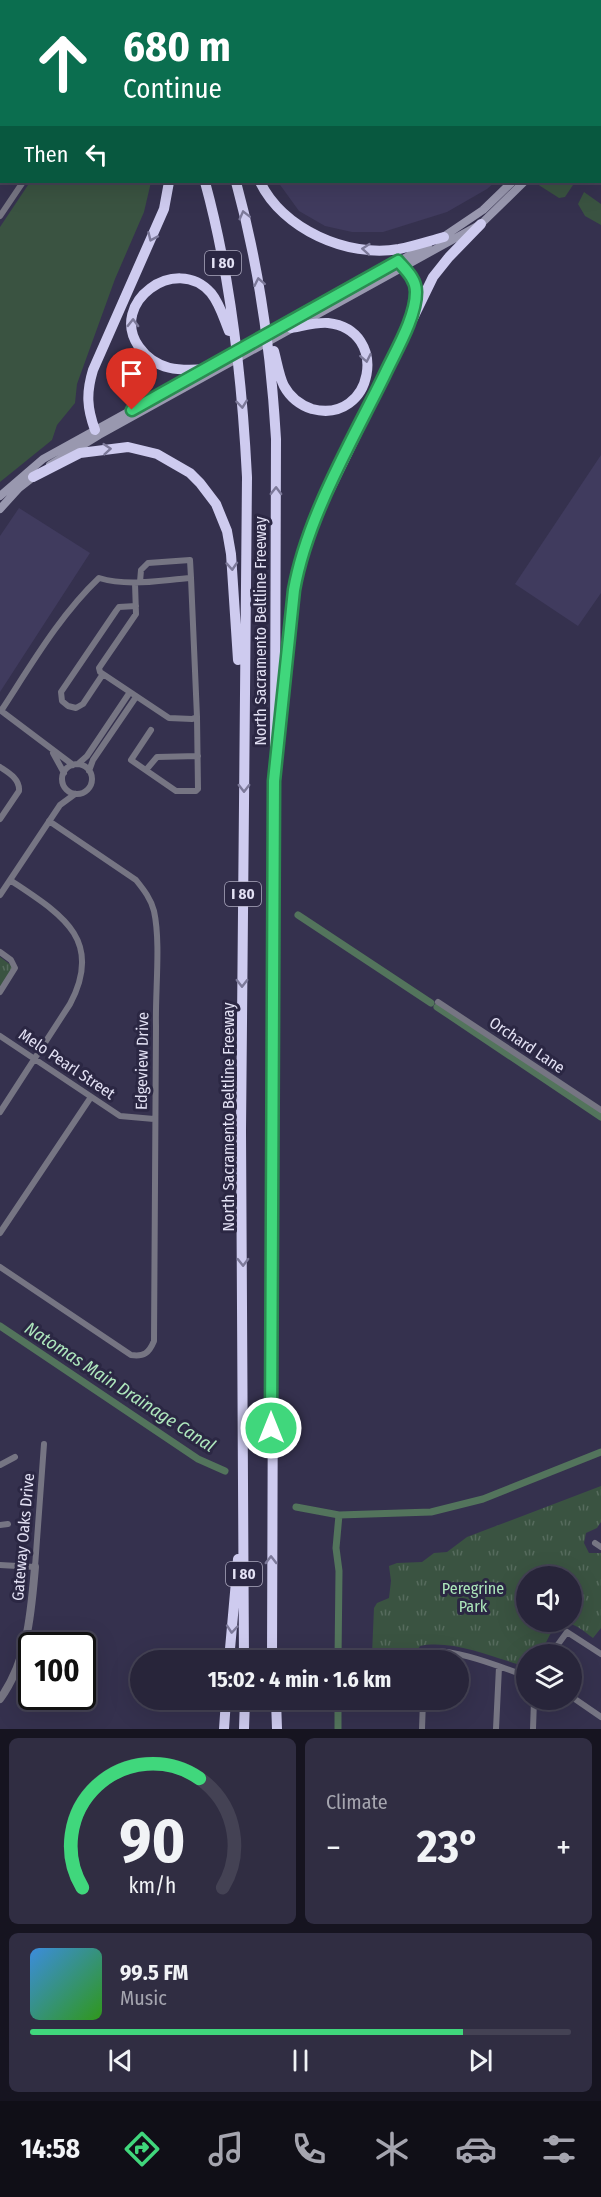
<!DOCTYPE html>
<html lang="en">
<head>
<meta charset="utf-8">
<style>
  body { margin:0; font-family:"Fira Sans Condensed",sans-serif; background:#302d42; color:#f1f3f6; height:100vh; display:flex; flex-direction:column; font-size:22px; white-space:nowrap }
  * { box-sizing:border-box; margin:0 }
  p { font-size:20px; color:#a5a5af }
  .icon { flex:none; width:33px; height:33px; fill:none; stroke:currentColor; stroke-width:2; stroke-linecap:round; stroke-linejoin:round }
  .map { position:relative; height:1729px; overflow:hidden }
  .drawer { display:flex; flex-direction:column; gap:9px; padding:9px; background:#161420; flex:1 }
  .drawer>* { flex:none }
  .guide { position:absolute; left:0px; top:0px; width:602px; height:183px; box-shadow:0 6px 24px #0002,0 0 0 2px #444254; background:#0b6e4f; color:#fff; overflow:hidden }
  .buttons { position:absolute; left:516px; top:1566px; display:grid; gap:12px }
  .buttons a { display:grid; place-items:center; width:66px; height:66px; border-radius:50%; background:#28253a; box-shadow:0 6px 24px #0002,0 0 0 2px #444254; font-size:30px }
  .speed { position:absolute; left:18px; top:1632px; display:flex; gap:12px; font-size:30px; font-weight:700; text-align:center }
  .speed>* { display:grid; place-content:center; width:78px; height:78px; border-radius:50%; background:#28253a; box-shadow:0 6px 24px #0002,0 0 0 2px #444254; line-height:1 }
  .speed .limit { border:3px solid #111; border-radius:9px; background:#fff; color:#111 }
  .pin { position:absolute; display:grid; place-items:center; width:51px; height:51px; color:#fff; margin:-62px -26px; border-radius:50% 50% 50% 0; rotate:-45deg; box-shadow:0 0 6px #0007 }
  .pin .icon { rotate:45deg }
  .me { position:absolute; width:66px; margin:-33px; rotate:0deg; stroke-linejoin:round; filter:drop-shadow(0 0 4px #0008) }
  .turn { display:flex; align-items:center; gap:21px; height:126px; padding:0 24px; font-size:27px }
  .turn .icon { width:78px; height:78px; stroke-width:2.5 }
  .turn b { display:block; font-size:42px; line-height:51px }
  .then { display:flex; align-items:center; height:57px; padding:0 24px; background:#0003; gap:12px; font-size:22px }
  .big { font-size:45px; font-weight:700; line-height:1.1 }
  .drawer .tile { flex:1; display:flex; flex-direction:column; justify-content:center; gap:9px; min-width:0; padding:0 21px; border-radius:9px; background:#302d42 }
  .drawer .dial { align-items:center; gap:0 }
  .dial svg { height:156px; overflow:visible; fill:none; stroke:#444254; stroke-width:7; stroke-linecap:round; text-anchor:middle }
  .dial text { fill:#f1f3f6; stroke:none }
  .song { display:flex; align-items:center; gap:18px }
  .cover { width:72px; height:72px; border-radius:9px; background:linear-gradient(135deg,hsl(210 70% 55%),hsl(110 70% 35%)) }
  .played { height:6px; border-radius:3px; background:linear-gradient(90deg,#40d77c 80%,#444254 80%) }
  .keys { display:flex; justify-content:space-around; direction:ltr }
  .heat { display:flex; justify-content:space-between; align-items:center; font-size:33px; direction:ltr }
  .drawer .tiles { flex:1; display:grid; gap:9px; grid-template-columns:1fr 1fr }
  .tile:last-child { grid-column:span 2 }
  .trip { position:absolute; left:130px; top:1650px; width:339px; height:60px; border-radius:30px; background:#28253a; box-shadow:0 6px 24px #0002,0 0 0 2px #444254; font-weight:700; line-height:60px; text-align:center }
  .dock { display:flex; height:96px; justify-content:space-around; align-items:center; background:#100f17; color:#a5a5af }
  .dock .icon { width:42px; height:42px }
  .dock .current { color:#40d77c }
  .dock b { font-size:27px; color:#f1f3f6 }
  .map>svg:first-child { display:block }
</style>
</head>
<body>
<div class="map">
<svg width="601" height="1729" viewBox="0 0 601 1729">
  <defs>
    <pattern id="park-tufts" width="24" height="20" patternUnits="userSpaceOnUse" patternTransform="scale(1.5)"><rect width="24" height="20" fill="#3a5341"/><path d="M3 7l-1-3M5 7V3M7 7l1-3M15 17l-1-3M17 17v-4M19 17l1-3" fill="none" stroke="#566b5d"/></pattern>
  </defs>
  <rect width="100%" height="100%" fill="#35314e"/>
  <path fill="#403b5e" d="M196,0H309L312,1L197,2Z
    M278,182H495L487,189L447,212L383,232H352L325,226L299,211Z
    M601,455V593L578,626L515,584Z
    M19,508L90,553L0,692V536Z"/>
  <path fill="#3a5341" d="M30,182H151L144,212L115,279L77,384L75,403L57,425L52,440L0,482V227Z
    M534,182H566L573,185L565,197L559,198Z
    M584,192L601,204V225L585,216L578,204Z"/>
  <path fill="url(#park-tufts)" fill-rule="evenodd" d="M0,957L15,968L0,991Z
    M601,1486V1522L597,1528L586,1533L584,1543L589,1553H601V1628L593,1638C581,1629 571,1619 555,1625L540,1654H526V1667C496,1658 452,1639 420,1646L415,1654H372L374,1608L377,1603L389,1598L391,1581L389,1566L397,1563L422,1562L434,1553L447,1552L467,1537ZM526,1576H572V1622H526Z"/>
  <g fill="none" stroke-linecap="round" stroke-linejoin="round">
    <path stroke="#53745c" stroke-width="7" d="M298,915L431,1003
      M437,1007L601,1117
      M0,1326L198,1459L225,1471
      M296,1507L339,1515L431,1512L483,1499L601,1452
      M338,1660L339,1571L336,1548L339,1515
      M338,1729V1700"/>
    <path stroke="#767583" stroke-width="6" d="M88,0V2
      M313,0L316,2
      M0,42L2,43
      M0,85L2,83
      M0,142L2,143
      M0,216L23,182
      M140,582L141,570L148,563L190,560L191,578
      M103,674L83,704L76,708L68,706L62,701L61,692L116,611L119,607L136,606
      M0,710L73,765
      M1,711C31,665 60,615 99,578C129,587 161,580 191,578L197,717L192,719L169,718L100,672L99,668L136,614L135,583
      M151,730L131,760L176,791H196L198,789L197,717
      M53,753L64,773
      M78,764L87,756L130,692
      M62 779a15 15 0 1 1 30 0a15 15 0 1 1-30 0Z
      M0,767C9,773 20,779 19,791L0,819
      M146,770L157,757L198,756
      M89,771L93,760L136,697
      M0,895L60,805L75,794
      M0,952L11,960L15,968L0,992
      M438,1002L601,1110
      M0,1036L120,1116L154,1119
      M0,1112L70,1004C105,938 59,913 10,880
      M0,1233L91,1097
      M0,1267L131,1355C144,1357 149,1353 154,1341C155,1236 156,1131 156,1026C155,992 161,943 154,911C151,899 144,890 136,880L49,821
      M0,1465L15,1457
      M0,1525L8,1524
      M595,1543L601,1547
      M0,1565L35,1567L44,1444
      M551,1654L567,1632L601,1654
      M423,1660V1653C447,1645 501,1667 526,1676
      M572,1697L601,1717
      M422,1729L423,1700
      M496,1729L499,1667
      M533,1729L534,1700"/>
    <path stroke="#767583" stroke-width="8" d="M0,1699C28,1660 31,1613 35,1567"/>
    <path stroke="#9998af" stroke-width="8" d="M600,179L601,180
      M440,239L483,210L512,182
      M298,318L428,245
      M50,465L99,435L481,224L524,182
      M0,496L43,459L264,337
      M0,509L19,488L37,474"/>
    <path stroke="#cecbef" stroke-width="10" d="M136,0L137,2
      M164,0L165,2
      M205,182C231,277 242,378 247,477L241,1131L244,1660
      M236,182C259,266 271,352 276,439L272,1660
      M260,182C283,229 347,258 399,249C414,246 429,241 444,237
      M398,261C413,277 419,285 414,308
      M274,351C277,362 279,376 284,386C290,397 300,405 312,409C373,425 391,330 328,323C317,322 303,326 291,328
      M206,369C180,371 156,371 139,347C108,303 176,253 211,293C220,304 224,319 229,331
      M95,430C87,408 86,393 93,370L164,209L169,182
      M33,477L80,453L128,447L157,454L190,473L200,483L216,504L227,531L231,554L238,660
      M281,718L294,590L297,569L309,532L433,277L449,257L481,224
      M229,1660L238,1559
      M276,1700L277,1729
      M224,1729L226,1700
      M244,1729L245,1700"/>
  </g>
  <defs><path id="oneway-chevron" d="M-2-3.5L2.5 0L-2 3.5" fill="none" stroke-width="1.6" stroke-linecap="round" stroke-linejoin="round" transform="scale(1.5)"/></defs>
  <g stroke="#7c7999">
    <use href="#oneway-chevron" transform="translate(244 215) rotate(-104)"/>
    <use href="#oneway-chevron" transform="translate(152 237) rotate(114)"/>
    <use href="#oneway-chevron" transform="translate(366 249) rotate(-175)"/>
    <use href="#oneway-chevron" transform="translate(259 282) rotate(-101)"/>
    <use href="#oneway-chevron" transform="translate(133 323) rotate(-89)"/>
    <use href="#oneway-chevron" transform="translate(366 358) rotate(79)"/>
    <use href="#oneway-chevron" transform="translate(242 404) rotate(84)"/>
    <use href="#oneway-chevron" transform="translate(107 449) rotate(-5)"/>
    <use href="#oneway-chevron" transform="translate(276 491) rotate(-89)"/>
    <use href="#oneway-chevron" transform="translate(232 566) rotate(86)"/>
    <use href="#oneway-chevron" transform="translate(244 788) rotate(90)"/>
    <use href="#oneway-chevron" transform="translate(242 983) rotate(90)"/>
    <use href="#oneway-chevron" transform="translate(243 1262) rotate(89)"/>
    <use href="#oneway-chevron" transform="translate(271 1560) rotate(-90)"/>
    <use href="#oneway-chevron" transform="translate(232 1629) rotate(95)"/>
  </g>
  <g fill="none" stroke-linecap="round" stroke-linejoin="round">
    <defs>
      <path id="route" d="M132,410L398,261C406,270 416,279 416,292C416,318 395,352 384,376C351,443 307,517 294,590L274,781L271,1428"/>
    </defs>
    <use href="#route" stroke="#2a8c51" stroke-width="15"/>
    <use href="#route" stroke="#40d77c" stroke-width="10"/>
  </g>
  <g text-anchor="middle" dominant-baseline="central" stroke-width="6" stroke-linejoin="round" paint-order="stroke">
    <g fill="#2b2743" stroke="#aca9bf" stroke-width="1.5">
      <rect x="205" y="251" width="36" height="24" rx="4.5"/>
      <rect x="225" y="882" width="36" height="24" rx="4.5"/>
      <rect x="226" y="1562" width="36" height="24" rx="4.5"/>
    </g>
    <g font-size="15" font-weight="bold" fill="#e3e1f4">
      <text x="223" y="263">I 80</text>
      <text x="243" y="894">I 80</text>
      <text x="244" y="1574">I 80</text>
    </g>
    <g font-size="16" fill="#e3e1f4" stroke="#2b2743">
      <text transform="translate(260 631) rotate(-90)">North Sacramento Beltline Freeway</text>
      <text transform="translate(527 1045) rotate(34)">Orchard Lane</text>
      <text transform="translate(142 1061) rotate(-89)">Edgeview Drive</text>
      <text transform="translate(67 1064) rotate(34)">Melo Pearl Street</text>
      <text transform="translate(228 1117) rotate(-90)">North Sacramento Beltline Freeway</text>
      <text transform="translate(23 1537) rotate(-85)">Gateway Oaks Drive</text>
    </g>
    <g font-size="16" fill="#ace6bb" stroke="#2b2743">
      <text x="473" y="1588">Peregrine<tspan x="473" dy="18">Park</tspan></text>
    </g>
    <g font-size="18" font-style="italic" fill="#aee7bd" stroke="#2b2743">
      <text transform="translate(120 1387) rotate(33)">Natomas Main Drainage Canal</text>
    </g>
  </g>
</svg>
<div class="buttons">
<a><svg class="icon" aria-label="sound" viewBox="0 0 24 24"><path d="M4 9h4l5-4v14l-5-4H4zM17 9q2 3 0 6"/></svg></a>
<a><svg class="icon" aria-label="layers" viewBox="0 0 24 24"><path d="M12 4l9 5-9 5-9-5zM3 14l9 5 9-5"/></svg></a>
</div>
<div class="speed"><div class="limit">100</div></div>
<div class="pin" style="left:132px;top:410px;background:#d93025"><svg class="icon" aria-label="arrive" viewBox="0 0 24 24"><path d="M6 21V4h12l-3 4 3 4H6"/></svg></div>
<svg class="me" style="left:271px;top:1428px" viewBox="-20 -20 40 40"><circle r="17" fill="#40d77c" stroke="#fff" stroke-width="3"/><path d="M0-11L8 9 0 5-8 9z" fill="#fff"/></svg>
<div class="trip">15:02 · 4 min · 1.6 km</div>
<div class="guide">
<div class="turn"><svg class="icon" aria-label="ahead" viewBox="0 0 24 24"><path d="M12 20V5M6 11l6-6 6 6"/></svg><div><b>680 m</b>Continue</div></div>
<div class="then">Then<svg class="icon" aria-label="left" viewBox="0 0 24 24"><path d="M17 20v-9H6M10 6l-5 5 5 5"/></svg></div>
</div>
</div>
<section class="drawer">
<div class="tiles">
<div class="tile dial"><svg viewBox="0 0 100 80">
<path d="M14 69A42 42 0 1 1 86 69"/>
<path d="M14 69A42 42 0 0 1 74 13" stroke="#40d77c"/>
<text x="50" y="56" font-size="32" font-weight="700">90</text>
<text x="50" y="72" font-size="11">km/h</text>
</svg></div>
<div class="tile"><p>Climate</p>
<div class="heat"><a>−</a><b class="big">23°</b><a>+</a></div>
</div>
<div class="tile">
<div class="song"><i class="cover"></i><div><b>99.5 FM</b><p>Music</p></div></div>
<div class="played"></div>
<div class="keys"><svg class="icon" aria-label="previous" viewBox="0 0 24 24"><path d="M18 5L8 12l10 7zM5 5v14"/></svg><svg class="icon" aria-label="pause" viewBox="0 0 24 24"><path d="M8 5v14M16 5v14"/></svg><svg class="icon" aria-label="next" viewBox="0 0 24 24"><path d="M6 5l10 7-10 7zM19 5v14"/></svg></div>
</div>
</div>
</section>
<nav class="dock">
<b>14:58</b>
<svg class="icon current" aria-label="directions" viewBox="0 0 24 24"><path d="M12 3l9 9-9 9-9-9zM9 14v-3h6M13 9l2 2-2 2"/></svg>
<svg class="icon" aria-label="music" viewBox="0 0 24 24"><path d="M9 18V5l10-2v13"/><circle cx="6" cy="18" r="3"/><circle cx="16" cy="16" r="3"/></svg>
<svg class="icon" aria-label="phone" viewBox="0 0 24 24"><path d="M5 4h4l2 5-3 2q2 4 5 5l2-3 5 2v4C11 20 4 13 5 4z"/></svg>
<svg class="icon" aria-label="climate" viewBox="0 0 24 24"><path d="M12 3v18M4 7l16 10M4 17L20 7"/></svg>
<svg class="icon" aria-label="car" viewBox="0 0 24 24"><path d="M5 17H2v-5l4-1 3-4h7l3 4 3 1v5h-3M9 17h6M6 11h13"/><circle cx="7" cy="17" r="2"/><circle cx="17" cy="17" r="2"/></svg>
<svg class="icon" aria-label="filters" viewBox="0 0 24 24"><path d="M4 7h16M4 17h16"/><circle cx="9" cy="7" r="2"/><circle cx="15" cy="17" r="2"/></svg>
</nav>
</body>
</html>
